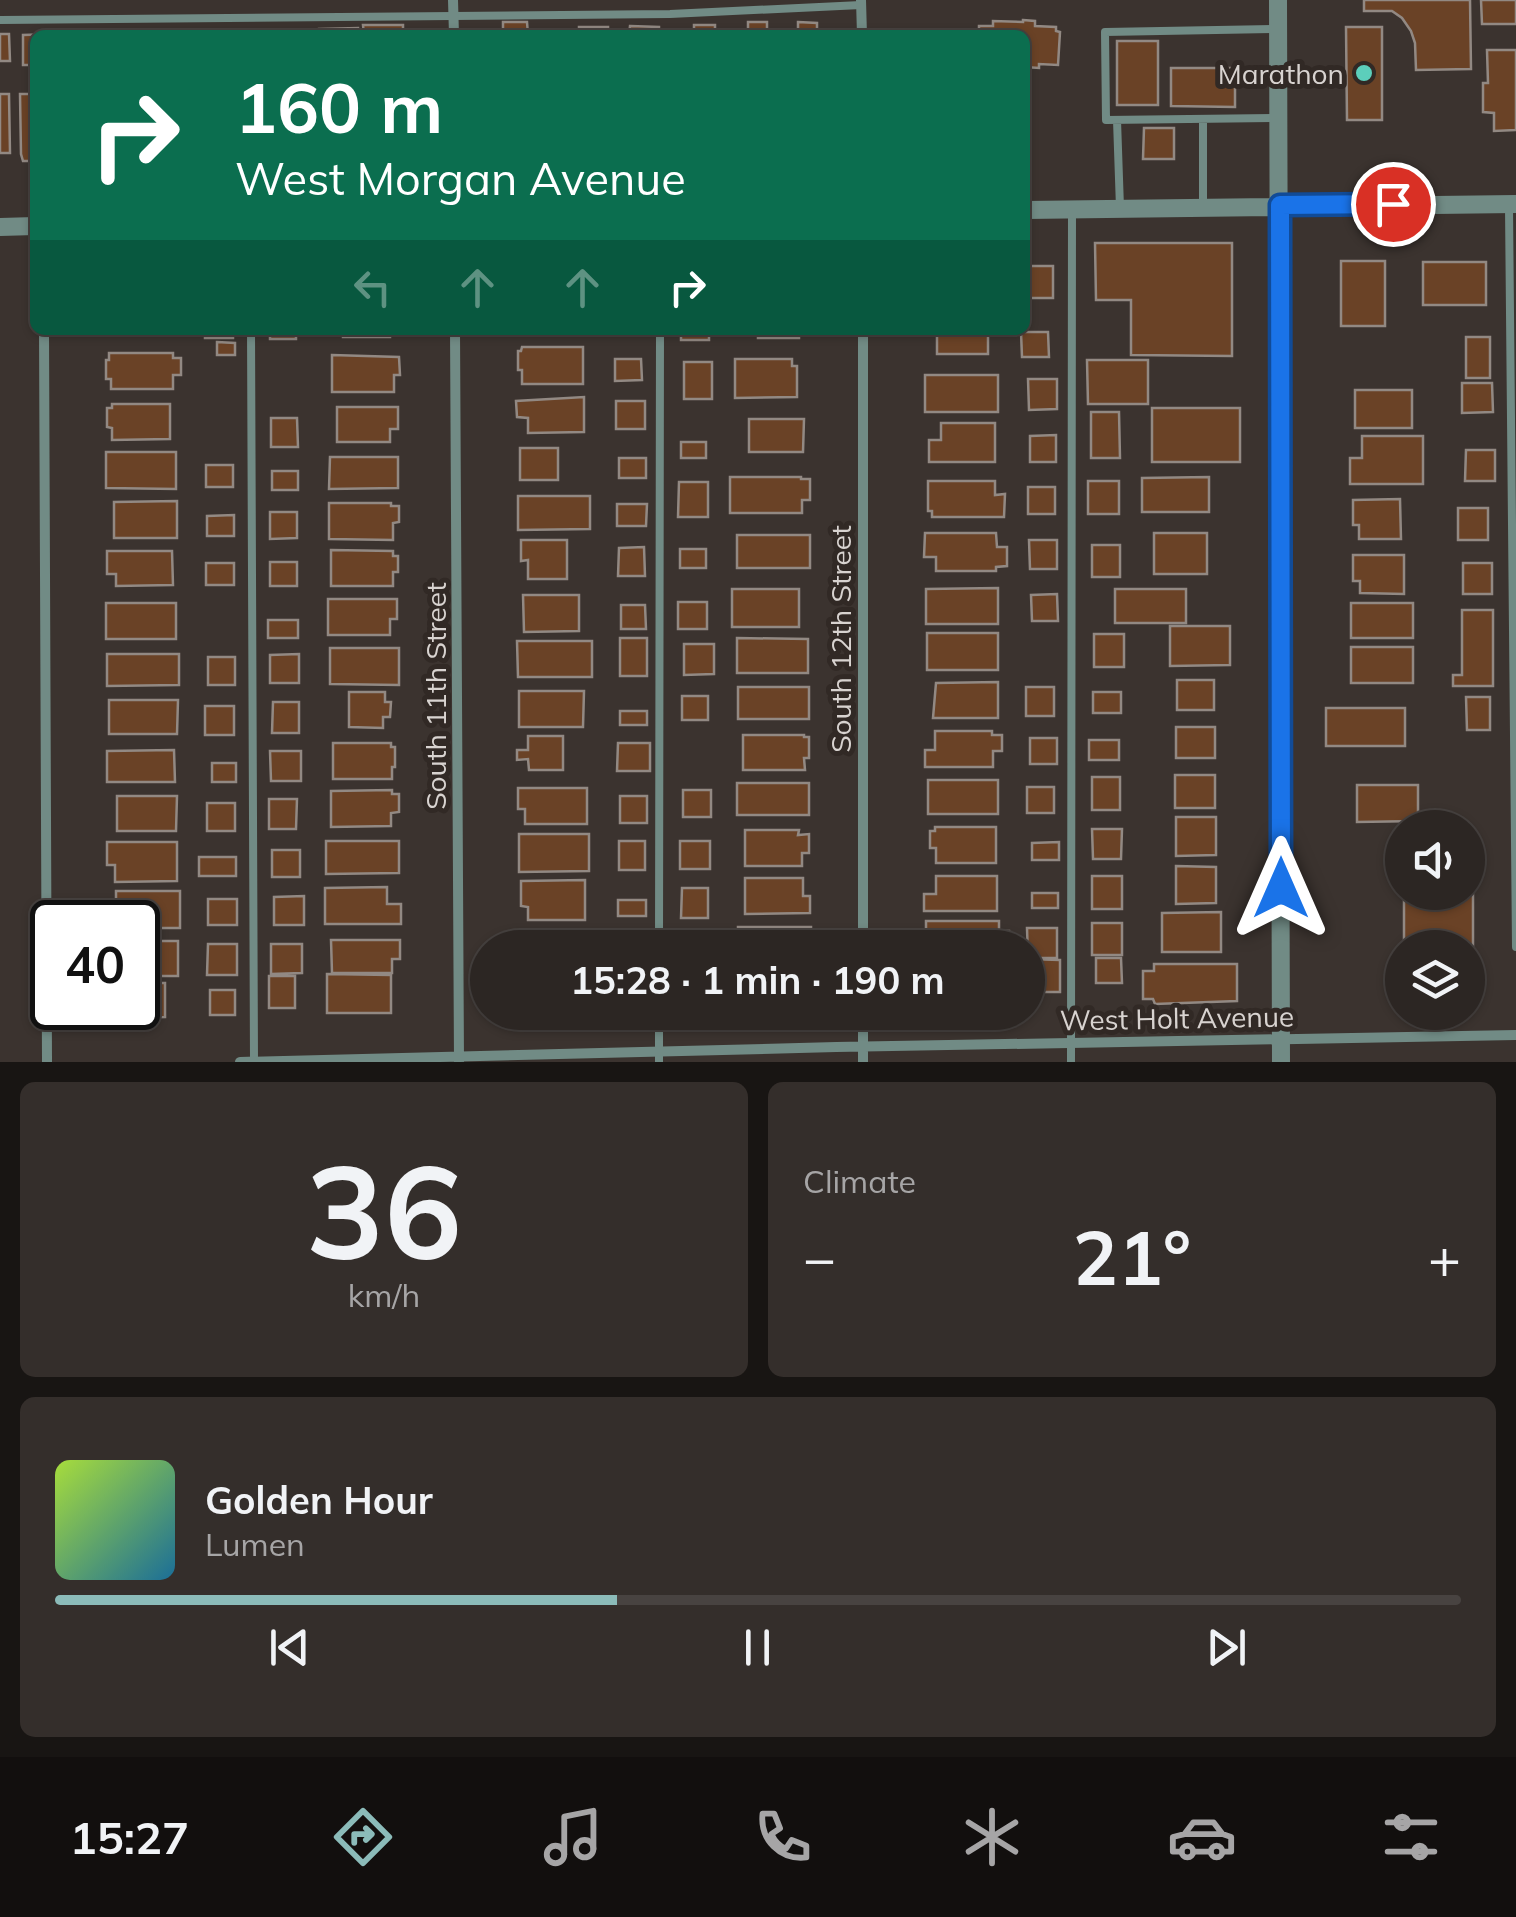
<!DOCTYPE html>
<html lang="en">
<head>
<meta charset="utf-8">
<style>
  body { margin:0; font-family:Mulish,sans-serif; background:#342e2b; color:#f1f3f6; height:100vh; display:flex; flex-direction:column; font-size:38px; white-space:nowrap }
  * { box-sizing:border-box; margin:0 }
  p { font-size:32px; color:#a6a5a6 }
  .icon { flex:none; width:55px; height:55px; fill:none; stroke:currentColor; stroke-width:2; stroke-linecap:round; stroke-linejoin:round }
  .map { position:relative; height:1062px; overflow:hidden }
  .side { display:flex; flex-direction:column; gap:20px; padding:20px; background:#181513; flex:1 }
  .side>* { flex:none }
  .banner { position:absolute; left:30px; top:30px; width:1000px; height:305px; border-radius:15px; box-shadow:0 2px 8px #0004,0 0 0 2px #484341; background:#0b6e4f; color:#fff; overflow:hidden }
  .controls { position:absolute; left:1385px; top:810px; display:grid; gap:20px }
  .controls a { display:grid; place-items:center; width:100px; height:100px; border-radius:50%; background:#2c2623; box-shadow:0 2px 8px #0004,0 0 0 2px #484341; font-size:50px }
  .speed { position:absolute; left:30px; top:900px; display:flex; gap:20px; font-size:50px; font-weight:700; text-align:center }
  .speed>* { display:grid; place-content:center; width:130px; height:130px; border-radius:50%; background:#2c2623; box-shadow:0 2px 8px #0004,0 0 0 2px #484341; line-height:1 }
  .speed .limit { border:5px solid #111; border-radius:15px; background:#fff; color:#111 }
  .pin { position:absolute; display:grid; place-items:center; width:85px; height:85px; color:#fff; margin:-42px; border:5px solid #fff; border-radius:50%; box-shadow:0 2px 10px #0007 }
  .me { position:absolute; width:110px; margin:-55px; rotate:0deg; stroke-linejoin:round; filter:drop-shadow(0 0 8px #0008) }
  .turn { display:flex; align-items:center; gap:35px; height:210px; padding:0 40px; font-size:45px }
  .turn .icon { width:130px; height:130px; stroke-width:2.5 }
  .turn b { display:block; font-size:70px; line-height:85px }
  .lanes { display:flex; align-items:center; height:95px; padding:0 40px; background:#0003; justify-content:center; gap:50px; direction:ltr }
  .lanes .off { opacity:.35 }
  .big { font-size:75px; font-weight:700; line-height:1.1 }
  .side .card { flex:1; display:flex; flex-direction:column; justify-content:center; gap:15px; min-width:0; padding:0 35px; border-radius:15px; background:#342e2b }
  .side .dial { align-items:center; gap:0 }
  .dial b { font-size:130px; line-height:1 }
  .song { display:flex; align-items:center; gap:30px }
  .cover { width:120px; height:120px; border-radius:15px; background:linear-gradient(135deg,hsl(80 70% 55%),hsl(200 70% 35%)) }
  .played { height:10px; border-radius:5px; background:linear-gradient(90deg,#8bbbb9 40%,#484341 40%) }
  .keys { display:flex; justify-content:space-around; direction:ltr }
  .heat { display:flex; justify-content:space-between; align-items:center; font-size:55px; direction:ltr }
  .side .tiles { flex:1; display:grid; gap:20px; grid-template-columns:1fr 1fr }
  .card:last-child { grid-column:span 2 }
  .trip { position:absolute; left:470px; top:930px; width:575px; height:100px; border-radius:50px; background:#2c2623; box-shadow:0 2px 8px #0004,0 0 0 2px #484341; font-weight:700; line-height:100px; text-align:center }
  .tab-bar { display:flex; height:160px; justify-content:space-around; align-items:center; background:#120f0e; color:#a6a5a6 }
  .tab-bar .icon { width:70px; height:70px }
  .tab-bar .on { color:#8bbbb9 }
  .tab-bar b { font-size:45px; color:#f1f3f6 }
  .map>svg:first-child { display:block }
</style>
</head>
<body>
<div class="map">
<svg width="1516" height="1062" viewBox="0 0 1516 1062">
  <rect width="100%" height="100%" fill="#3b332f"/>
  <path fill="#6a4226" stroke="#928983" stroke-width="2.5" d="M1364,0H1470L1471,69L1416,70L1415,43L1411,31L1402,18L1392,11H1364Z
    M1481,0H1516V24H1482Z
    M1023,20L1035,21V26L1056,27V31L1060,32L1058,65L1039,64V68L1025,67V35H979V26H993V21L1023,22Z
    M503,22H527L528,35H503Z
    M748,22H767V35H748Z
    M798,22L817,23V35H798Z
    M363,25H403V35H364Z
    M694,25H715V35H694Z
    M630,26L659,27V35H629Z
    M579,27H608V35H579Z
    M1346,27H1382V120H1347Z
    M358,28V35H319V29Z
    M0,34H9L10,61H0Z
    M55,34L35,35V65H23V35Z
    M1117,41H1158V105H1117Z
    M1487,50H1516V130L1494,131V113L1483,112V83H1488Z
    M1171,68H1235V107L1171,106Z
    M0,94H9L10,153H0Z
    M20,94H35V161H23L21,154Z
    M1144,128H1174V159H1143Z
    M1095,243H1232V356L1131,355V300H1096Z
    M1341,261H1385V326H1341Z
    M1423,262H1486V305H1423Z
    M1025,266H1053V298H1025Z
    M108,330H162V335H108Z
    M205,330H233V338H205Z
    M270,330H296V339H270Z
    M343,330H390V337H343Z
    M681,330H709V340H681Z
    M758,330H799V338H758Z
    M937,330H988V354H937Z
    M1021,332H1048L1049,357H1022Z
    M1466,337H1490V378H1466Z
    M217,342L235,343V355H217Z
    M522,347H583V384H522V370H518V351H521Z
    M109,353H173V358H181V375H173V389H111V379H106V360H109Z
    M332,355L399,357L400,375H394V392H332Z
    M615,359H641L642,380L615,381Z
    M735,359H792V366H797V397L735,398Z
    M1087,360H1148V404H1088Z
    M684,362H712V399H684Z
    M925,375H998V412H925Z
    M1028,379H1057V409L1029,410Z
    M1462,383H1492L1493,412L1462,413Z
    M1355,390H1412V428H1355Z
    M584,397V432L528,433V418L517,417L516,401Z
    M616,401H645V429H616Z
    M112,404H170V439L112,440V428L107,427V408H112Z
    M337,407H398V429H390V442H337Z
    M1152,408H1240V462H1152Z
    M1091,412H1119L1120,458H1091Z
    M271,418H297L298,447H271Z
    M749,419H804L803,452H749Z
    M941,423H995V462H929V440H941Z
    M1056,435V462H1030V436Z
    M1362,436H1423V484H1350V458H1362Z
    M681,442H706V458H681Z
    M520,448H558V480H520Z
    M1466,450H1495V481H1465Z
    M106,452H176V489L106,488Z
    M330,457H398V488L329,489Z
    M619,458H646V478H619Z
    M206,465H233V487H206Z
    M272,471H298V490H272Z
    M730,477H801V479H810V500H802V513H730Z
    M1209,477V512H1142V478Z
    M928,481H995V495L1005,494L1004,517H932V511H928Z
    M1088,481H1119V514H1088Z
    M679,482H708V517H678Z
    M1028,487H1055V514H1028Z
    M518,496H590V529L518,530Z
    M1400,499L1401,539H1359V525H1353V500Z
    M177,501V538H114V502Z
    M329,503H391V506H399V522L393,523V540L329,539Z
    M617,504H647L646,526H617Z
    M1458,508H1488V540H1458Z
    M270,512H297V538L270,539Z
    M234,515V536H207V516Z
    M925,533H996L997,547H1007V566L996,567V571H936V557H924Z
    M1154,533H1207V574H1154Z
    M737,535H810V568H737Z
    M521,540H567V579H528V560L521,561Z
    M1029,540H1057V569H1030Z
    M1092,545H1120V577H1092Z
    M644,547L645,576H618L619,548Z
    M680,549H706V568H680Z
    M331,550L393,551V556H398V572H393V586H331Z
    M107,551H172L173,585L116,586V574H107Z
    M1353,555H1404V594L1360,593V581H1353Z
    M270,562H297V586H270Z
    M206,563H234V585H206Z
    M1463,563H1492V594H1463Z
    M998,588V624H926V589Z
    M732,589H799V627H732Z
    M1115,589H1186V623H1115Z
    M1057,594L1058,621H1032L1031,595Z
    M523,595H579V631L524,632Z
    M328,599H397V619H390V635H328Z
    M678,602H707V629H678Z
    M106,603H176V639H106Z
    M1351,603H1413V638H1351Z
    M621,605H645L646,629H621Z
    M1462,610H1493V686H1453V675H1462Z
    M268,620H298V638H268Z
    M1170,626H1230V665L1170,666Z
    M927,633H998V670H927Z
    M1094,634H1124V667H1094Z
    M620,638H647V676H620Z
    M737,638L808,639V673H737Z
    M517,641H592V677H518Z
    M684,644H714V674L684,675Z
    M1351,647H1413V683H1351Z
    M330,648H399V685L330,684Z
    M107,654H179V685L107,686Z
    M299,654V683H270V655Z
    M208,657H235V685H208Z
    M1177,680H1214V710H1177Z
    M998,682V718H933L936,683Z
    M738,687H809V719H738Z
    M1026,687H1054V716H1026Z
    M519,691H584L583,727H519Z
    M349,692H385V702H391L390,717H383V728L349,727Z
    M1093,692H1121V713H1093Z
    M682,696H708V720H682Z
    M1466,697H1490V730H1467Z
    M109,700H178L177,734H109Z
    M273,702H299V733H272Z
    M205,706H234V735H205Z
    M1326,708H1405V746H1326Z
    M620,711H647V725H620Z
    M1176,727H1215V758H1176Z
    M935,731H992V735H1002V751H993V767H925V750H935Z
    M743,735H804V737H809V758H804L805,770H743Z
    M528,736H563V770H529L528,759L517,760V750H528Z
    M1030,738H1057V764H1030Z
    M1089,740H1119V760H1089Z
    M333,743H391V747H395V767H392V779H333Z
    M618,743H650V771H617Z
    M174,750L175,782H107V751Z
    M270,751H301V781H271Z
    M212,763H236V782H212Z
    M1175,775H1215V808H1175Z
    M1092,777H1120V810H1092Z
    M928,780H998V814H928Z
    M737,783H809V815H737Z
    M1357,785H1418V821L1357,822Z
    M1027,787H1054V813H1027Z
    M518,788H587V824H525V809H518Z
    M392,790V794H399V812L391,813V826L331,827V791Z
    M683,790H711V817H683Z
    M117,796H177L176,831H117Z
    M620,796H647V823H620Z
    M269,799H297L296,829H269Z
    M207,803H235V831H207Z
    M1176,817H1216V855L1176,856Z
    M935,827H996V863H936V848H930V831H935Z
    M1092,829H1122L1121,859H1093Z
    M745,830H799L798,835L809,834V853H802V866H745Z
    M1468,832H1475L1474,845H1480V872H1473V959H1480V989H1475V1001H1468V948H1404V892H1468Z
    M519,834H589V871L519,872Z
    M326,841H399V873L326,874Z
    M619,841H645V870H619Z
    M680,841H710V869H680Z
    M107,842H177V881L115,882V865H107Z
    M1059,842V860H1032V843Z
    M272,850H300V877H272Z
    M199,857H236V876H199Z
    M1176,866L1216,867V903L1176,904Z
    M936,876H997V911H924V894H936Z
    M1092,876H1122V909H1092Z
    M745,878H803V896H810V913L745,914Z
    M585,880V920H528V907L521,906V881Z
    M387,887V904H401V924H325V888Z
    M682,888H708V918H681Z
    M116,891H180V928H138V922H116Z
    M1032,893H1058V908H1032Z
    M304,896V925H274V897Z
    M208,899H237V925H208Z
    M618,900H646V916H618Z
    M1221,912V952H1162V913Z
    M926,921H999V931H1009V948H926Z
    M1092,923H1122V955H1092Z
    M738,927H811V948H738Z
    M1027,928H1057V958H1028Z
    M597,930V948H520V934H530L529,931Z
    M682,937H708V948H682Z
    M331,940H400V959H392V973H332Z
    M138,941H178V976H138Z
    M619,941H647V948H619Z
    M208,944H237V975H207Z
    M271,944H302V973L271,974Z
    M1096,958H1121L1122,983H1096Z
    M1028,959L1060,960V992H1028Z
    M1154,964H1237V1001L1155,1004L1153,999H1143V971H1154Z
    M327,974L391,975V1013H327Z
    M269,976H295V1008H269Z
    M138,983H165V1017L118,1018V1008H138Z
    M210,990H235V1015H210Z"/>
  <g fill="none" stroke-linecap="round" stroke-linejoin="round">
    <path stroke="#718b85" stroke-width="8" d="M0,20L670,14L861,5
      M1278,29L1105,32L1106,120L1279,118
      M1203,119V206
      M1117,120L1120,208
      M1509,207L1516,947
      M251,330L254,1062
      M659,948L660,330
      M659,1012V1062
      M1071,1062L1072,212"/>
    <path stroke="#718b85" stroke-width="10" d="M453,0L454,35
      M861,0L862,35
      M44,330L47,1062
      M455,330L459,1062
      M863,948V330
      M240,1062C665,1049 1091,1042 1516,1035
      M863,1062V1012"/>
    <path stroke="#718b85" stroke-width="18" d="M1278,0L1281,1062
      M1025,210L1516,204
      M0,227L35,226"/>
  </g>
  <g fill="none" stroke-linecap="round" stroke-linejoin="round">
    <defs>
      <path id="route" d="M1281,888L1280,205L1393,204"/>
    </defs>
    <use href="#route" stroke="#114b97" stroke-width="25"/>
    <use href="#route" stroke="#1a73e8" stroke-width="18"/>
  </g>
  <circle fill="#5ccebb" stroke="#312925" stroke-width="4" cx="1364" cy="73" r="10"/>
  <g text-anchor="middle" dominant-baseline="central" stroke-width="10" stroke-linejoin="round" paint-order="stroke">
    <g font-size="28" fill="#d8d3d0" stroke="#312925" text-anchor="end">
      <text x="1344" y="73">Marathon</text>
    </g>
    <g font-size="28" fill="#d8d3d0" stroke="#312925">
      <text transform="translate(840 639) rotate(-90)">South 12th Street</text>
      <text transform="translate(435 696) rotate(-90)">South 11th Street</text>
      <text transform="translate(1177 1018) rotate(-1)">West Holt Avenue</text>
    </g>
  </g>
</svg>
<div class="controls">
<a><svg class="icon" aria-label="sound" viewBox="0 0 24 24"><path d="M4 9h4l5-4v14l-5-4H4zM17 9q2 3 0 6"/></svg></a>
<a><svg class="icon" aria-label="layers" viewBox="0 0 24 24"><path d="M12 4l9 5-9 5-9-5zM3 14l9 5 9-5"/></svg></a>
</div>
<div class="speed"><div class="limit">40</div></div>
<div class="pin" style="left:1393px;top:204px;background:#d93025"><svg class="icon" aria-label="arrive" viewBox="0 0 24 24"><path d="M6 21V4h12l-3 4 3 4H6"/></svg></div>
<svg class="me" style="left:1281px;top:888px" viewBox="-20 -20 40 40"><path d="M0-17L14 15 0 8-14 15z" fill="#1a73e8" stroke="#fff" stroke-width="4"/></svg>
<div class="trip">15:28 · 1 min · 190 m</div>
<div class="banner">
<div class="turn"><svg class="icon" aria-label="right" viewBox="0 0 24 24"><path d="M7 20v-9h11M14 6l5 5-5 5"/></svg><div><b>160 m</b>West Morgan Avenue</div></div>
<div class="lanes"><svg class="icon off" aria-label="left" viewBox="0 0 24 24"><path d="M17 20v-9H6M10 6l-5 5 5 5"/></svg><svg class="icon off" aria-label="ahead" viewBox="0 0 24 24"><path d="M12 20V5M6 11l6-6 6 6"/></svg><svg class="icon off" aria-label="ahead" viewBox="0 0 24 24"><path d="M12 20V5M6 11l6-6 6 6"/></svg><svg class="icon" aria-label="right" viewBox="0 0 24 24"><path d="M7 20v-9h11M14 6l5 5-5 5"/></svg></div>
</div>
</div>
<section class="side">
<div class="tiles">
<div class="card dial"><b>36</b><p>km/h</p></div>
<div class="card"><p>Climate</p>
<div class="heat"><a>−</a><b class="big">21°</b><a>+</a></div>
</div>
<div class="card">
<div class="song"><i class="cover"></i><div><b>Golden Hour</b><p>Lumen</p></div></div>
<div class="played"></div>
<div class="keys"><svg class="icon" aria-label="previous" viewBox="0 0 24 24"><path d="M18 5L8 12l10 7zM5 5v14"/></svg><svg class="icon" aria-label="pause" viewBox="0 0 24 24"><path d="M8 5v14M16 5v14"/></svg><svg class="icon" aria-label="next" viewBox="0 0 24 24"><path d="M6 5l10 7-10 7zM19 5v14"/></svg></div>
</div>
</div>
</section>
<nav class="tab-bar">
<b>15:27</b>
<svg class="icon on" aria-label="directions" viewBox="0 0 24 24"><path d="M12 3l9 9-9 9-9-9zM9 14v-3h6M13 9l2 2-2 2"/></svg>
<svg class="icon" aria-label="music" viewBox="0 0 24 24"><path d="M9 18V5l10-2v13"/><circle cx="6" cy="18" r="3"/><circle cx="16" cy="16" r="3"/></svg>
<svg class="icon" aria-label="phone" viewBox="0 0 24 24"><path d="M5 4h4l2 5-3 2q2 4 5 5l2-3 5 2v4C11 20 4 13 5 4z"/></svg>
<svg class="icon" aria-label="climate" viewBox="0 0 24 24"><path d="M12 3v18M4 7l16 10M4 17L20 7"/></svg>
<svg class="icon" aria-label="car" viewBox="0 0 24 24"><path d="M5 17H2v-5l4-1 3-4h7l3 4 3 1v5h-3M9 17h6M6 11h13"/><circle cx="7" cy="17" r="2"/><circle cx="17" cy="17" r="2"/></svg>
<svg class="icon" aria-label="filters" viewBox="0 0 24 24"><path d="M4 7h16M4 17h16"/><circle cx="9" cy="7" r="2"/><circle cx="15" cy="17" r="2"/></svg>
</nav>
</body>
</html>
